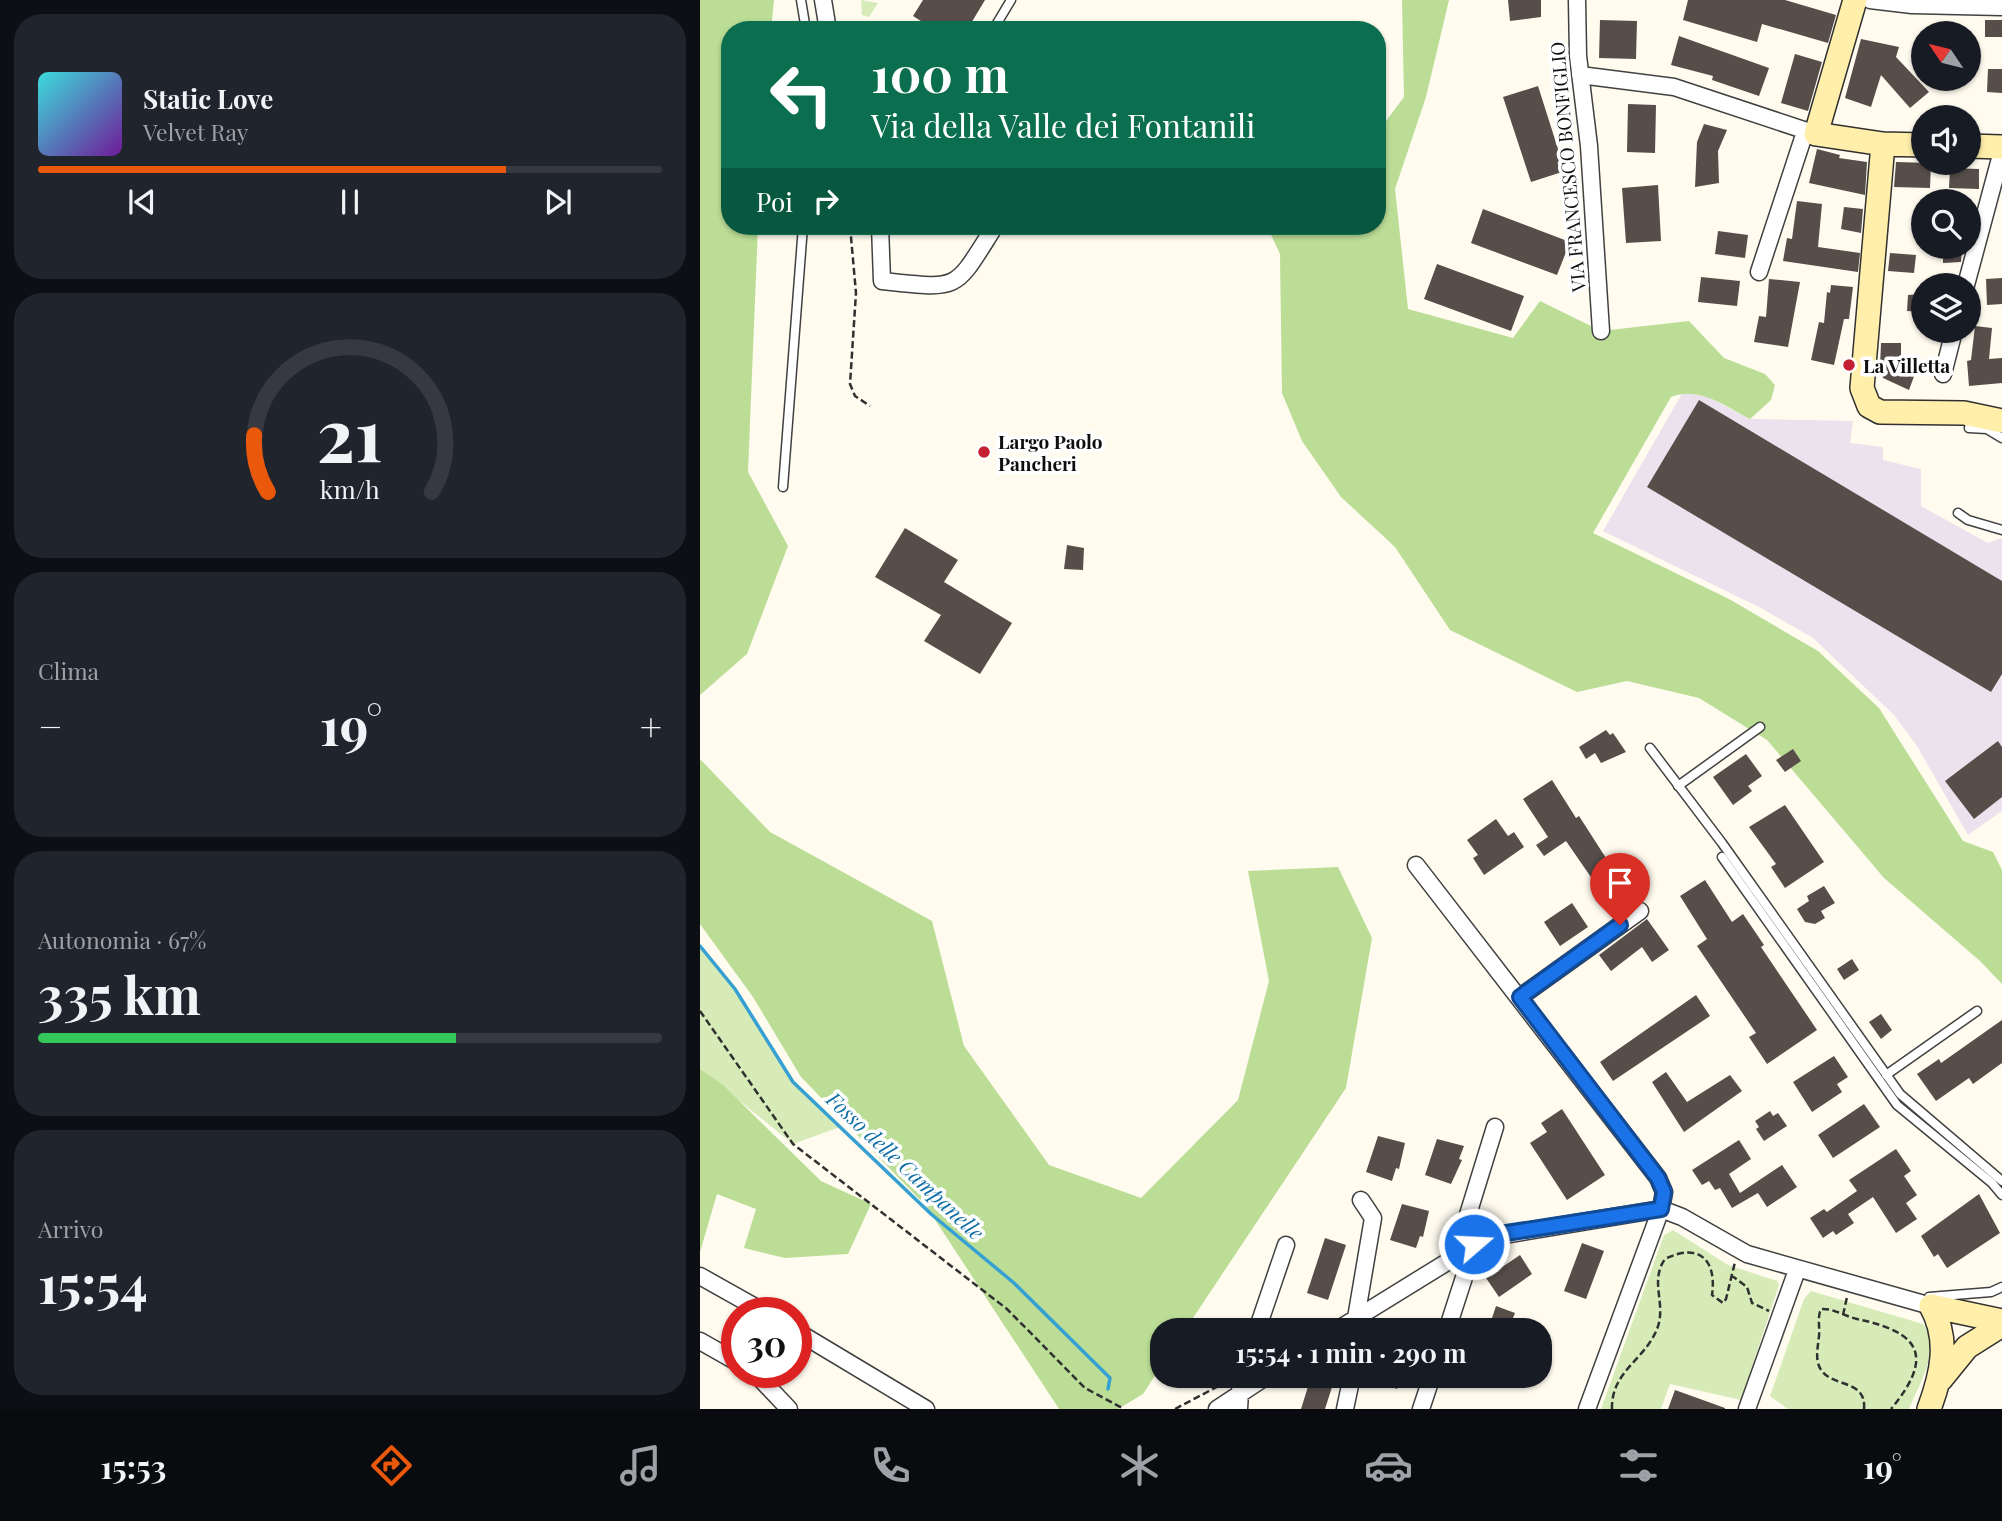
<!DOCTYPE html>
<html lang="it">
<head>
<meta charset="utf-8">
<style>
  body { margin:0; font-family:"Playfair Display",serif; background:#20242c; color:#f1f3f6; height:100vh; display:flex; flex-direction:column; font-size:26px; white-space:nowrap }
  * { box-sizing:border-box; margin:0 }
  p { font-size:23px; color:#9ea1a6 }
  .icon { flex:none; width:38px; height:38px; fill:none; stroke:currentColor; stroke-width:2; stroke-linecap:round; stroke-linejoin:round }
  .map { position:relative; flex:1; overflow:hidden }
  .drawer { display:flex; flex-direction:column; gap:14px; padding:14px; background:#0d0f14; width:700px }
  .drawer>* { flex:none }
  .hud { position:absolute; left:21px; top:21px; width:665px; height:214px; border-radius:28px; box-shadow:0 2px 5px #0004; background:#0b6e4f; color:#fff; overflow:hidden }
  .needle { width:46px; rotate:305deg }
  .buttons { position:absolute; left:1211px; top:21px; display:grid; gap:14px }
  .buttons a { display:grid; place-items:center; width:70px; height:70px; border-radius:50%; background:#171b24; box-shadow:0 2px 5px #0004; font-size:35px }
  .speed { position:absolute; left:21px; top:1297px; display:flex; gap:14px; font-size:35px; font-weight:700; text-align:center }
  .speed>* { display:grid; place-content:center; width:91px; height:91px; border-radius:50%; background:#171b24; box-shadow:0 2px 5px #0004; line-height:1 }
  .speed .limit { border:10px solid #d22; background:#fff; color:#111 }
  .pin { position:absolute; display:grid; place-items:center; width:60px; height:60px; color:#fff; margin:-72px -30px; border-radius:50% 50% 50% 0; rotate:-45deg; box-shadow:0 0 7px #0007 }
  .pin .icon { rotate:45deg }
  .me { position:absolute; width:77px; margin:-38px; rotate:71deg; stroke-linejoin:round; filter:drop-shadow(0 0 5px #0008) }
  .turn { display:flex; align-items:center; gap:24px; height:147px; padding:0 35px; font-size:32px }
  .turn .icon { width:91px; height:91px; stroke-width:2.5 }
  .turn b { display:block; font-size:49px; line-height:60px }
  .then { display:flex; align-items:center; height:66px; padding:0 35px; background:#0003; gap:14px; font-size:26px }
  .big { font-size:52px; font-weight:700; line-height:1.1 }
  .drawer .card { flex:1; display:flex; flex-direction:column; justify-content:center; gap:10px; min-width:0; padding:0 24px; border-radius:28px; background:#20242c }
  .drawer .dial { align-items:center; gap:0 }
  .dial svg { height:182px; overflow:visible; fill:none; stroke:#363941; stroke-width:7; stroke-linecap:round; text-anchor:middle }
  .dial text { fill:#f1f3f6; stroke:none }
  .song { display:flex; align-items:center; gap:21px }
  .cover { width:84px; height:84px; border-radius:10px; background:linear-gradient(135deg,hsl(180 70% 55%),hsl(280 70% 35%)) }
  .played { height:7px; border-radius:4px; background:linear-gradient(90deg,#ea580c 75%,#363941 75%) }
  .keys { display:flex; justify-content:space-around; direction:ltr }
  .heat { display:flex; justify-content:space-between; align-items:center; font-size:38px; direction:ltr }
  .charge { height:10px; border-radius:5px; background:linear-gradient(90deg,#34c759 67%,#363941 0) }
  .trip { position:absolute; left:450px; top:1318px; width:402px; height:70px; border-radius:28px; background:#171b24; box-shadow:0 2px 5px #0004; font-weight:700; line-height:70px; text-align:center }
  .menu { display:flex; height:112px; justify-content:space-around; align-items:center; background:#090b0e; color:#9ea1a6 }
  .menu .icon { width:49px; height:49px }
  .menu .active { color:#ea580c }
  .menu b { font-size:32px; color:#f1f3f6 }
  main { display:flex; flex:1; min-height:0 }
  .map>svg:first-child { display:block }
</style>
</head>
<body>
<main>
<section class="drawer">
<div class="card">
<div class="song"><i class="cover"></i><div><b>Static Love</b><p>Velvet Ray</p></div></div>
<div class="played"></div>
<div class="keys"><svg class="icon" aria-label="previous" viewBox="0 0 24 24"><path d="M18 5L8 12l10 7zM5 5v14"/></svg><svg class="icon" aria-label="pause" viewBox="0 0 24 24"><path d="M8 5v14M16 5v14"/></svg><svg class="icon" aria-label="next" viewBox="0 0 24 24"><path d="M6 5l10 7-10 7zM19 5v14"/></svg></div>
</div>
<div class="card dial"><svg viewBox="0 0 100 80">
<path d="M14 69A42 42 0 1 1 86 69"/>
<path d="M14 69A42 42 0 0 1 8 44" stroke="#ea580c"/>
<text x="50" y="56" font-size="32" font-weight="700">21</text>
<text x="50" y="72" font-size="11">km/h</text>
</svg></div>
<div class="card"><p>Clima</p>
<div class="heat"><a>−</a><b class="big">19°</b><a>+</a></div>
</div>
<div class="card"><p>Autonomia · 67%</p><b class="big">335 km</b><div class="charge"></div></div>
<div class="card"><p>Arrivo</p><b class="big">15:54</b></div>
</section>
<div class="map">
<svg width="1302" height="1409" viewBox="0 0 1302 1409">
  <rect width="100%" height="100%" fill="#fffbef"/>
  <path fill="#ebe2ed" d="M983,392L1006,396L1050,419L1153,421L1150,443L1183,447V460L1221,469V506L1288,543L1302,538V811L1268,835L1217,746L1194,715L1113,638L1061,608L903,531Z"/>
  <path fill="#d6ebb7" d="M161,0L178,3L169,17L162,15Z
    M0,946L35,989L93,1082L140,1127L93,1144L0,1069Z
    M973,1230L1028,1265L1077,1281L1079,1285L1041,1400L970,1384L961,1409H901L964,1235Z
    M1111,1291L1223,1324C1242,1349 1219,1384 1209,1409H1088L1070,1396L1104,1299Z"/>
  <path fill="#bbdd96" d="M0,0H74L71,30H30V226H58L48,472L88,546L47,654L0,695Z
    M702,0H749L726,97L695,189L708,309L813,338L840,301L901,331L989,321L1024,358L1065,374L1075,385L1071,400L1050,419C1025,406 999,386 971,397L893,533L1029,599L1118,651L1179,708L1263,841L1293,852L1302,870V984L1280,961L1184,878L1067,740L999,698L927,681L877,692L750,630L695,547L641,497L602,441L582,393L580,254L567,226H677V133L704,97Z
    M0,759L70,832L232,921L264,1046L349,1165L441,1198L538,1100L569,981L548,871L638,867L672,938L646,1088L485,1330H462V1365L443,1394L418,1409H359L226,1206L101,1077L53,997L0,924Z
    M0,1069L23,1085L121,1181L171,1204L148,1254L85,1258L44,1248L56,1209L17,1194L0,1252Z"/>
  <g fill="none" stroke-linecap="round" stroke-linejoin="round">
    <path stroke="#36a0d3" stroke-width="3.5" d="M0,946L35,989L93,1082L231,1214L314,1283L410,1378L408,1389"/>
  </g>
  <path fill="#574e4a" d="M223,0H285L267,30H235L213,16Z
    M808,0H841V17L810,21Z
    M988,0H1085L1136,15L1128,43L1062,24L1057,42L983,20Z
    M900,20L937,21L936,59L899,58Z
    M1285,20H1302V37H1285Z
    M979,36L1069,68L1059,96L1012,80L1013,76L971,65Z
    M1161,39L1199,47L1196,57L1229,92L1210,108L1181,75L1171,107L1145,98Z
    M1095,54L1122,62L1108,111L1081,103Z
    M1288,69H1302V93L1287,92Z
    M838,86L865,171L831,182L803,97Z
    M928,104L956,105L955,153L927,152Z
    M1004,124L1027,130L1018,151L1019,183L995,187L997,142Z
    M1117,149L1140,155L1139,158L1167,162L1165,195L1109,183Z
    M1196,162L1231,163L1230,188L1194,187Z
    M1250,168L1279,169V189L1249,188Z
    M958,185L961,241L926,243L922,188Z
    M1097,201L1122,204L1118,247L1160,253L1158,272L1083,261L1087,238L1092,239Z
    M1144,207L1163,209L1161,233L1141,229Z
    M783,209L870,242L857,275L771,243Z
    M1018,231L1048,235L1045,258L1015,254Z
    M1243,247H1262L1261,262L1243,263Z
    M1190,253L1216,255L1214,273L1188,271Z
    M737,264L824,296L811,331L724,299Z
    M1001,277L1040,281L1037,306L998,302Z
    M1302,278V304L1287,305L1286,279Z
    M1069,279L1100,282L1088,347L1054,342L1059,316L1066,317Z
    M1131,285L1153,287L1149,319H1144L1134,365L1111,360L1119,322L1124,323L1127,292L1130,293Z
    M1223,294V312L1207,311L1208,295Z
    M1275,326L1292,328L1289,359L1302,358V383L1269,386L1267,361L1271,360Z
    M1181,343H1201V364L1216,371L1209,390L1183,378L1180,366Z
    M999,400L1302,581V674L1291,692L947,487Z
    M205,528L258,560L244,582L312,623L280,674L224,641L241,615L175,577Z
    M367,545L384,548L383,570L364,569Z
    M906,730L910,735L913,733L926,752L901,763L895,753L886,759L879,747Z
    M1298,741L1302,747V797L1274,819L1245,781Z
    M1093,749L1101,761L1085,772L1076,760Z
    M1046,754L1062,776L1048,786L1052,791L1033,805L1013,777Z
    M852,780L876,818L879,816L933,900L915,912L866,841L844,856L836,845L848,837L823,799Z
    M1085,805L1124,862L1085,888L1071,867L1076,864L1049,827Z
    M796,819L808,836L814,832L824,847L784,875L773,858L778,855L767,840Z
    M1005,880L1032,922L1043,914L1064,945L1061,947L1117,1030L1067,1064L1049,1037L1056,1033L997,946L1007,939L980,896Z
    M1124,886L1135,903L1121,911L1125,918L1115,924L1105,922L1097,909L1109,901L1107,896Z
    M872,903L888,927L860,946L844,922Z
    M947,919L969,950L952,962L942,947L911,971L899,955Z
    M1152,959L1159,970L1144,980L1137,969Z
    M996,995L1010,1016L913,1081L900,1062Z
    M1181,1014L1192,1030L1181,1039L1169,1022Z
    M1302,1020V1063L1273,1084L1269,1078L1236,1101L1217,1074L1239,1059L1241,1063Z
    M1134,1056L1148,1077L1137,1084L1142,1092L1112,1112L1093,1082Z
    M966,1072L987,1102L1030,1075L1042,1091L984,1132L952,1082Z
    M1164,1104L1180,1127L1133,1158L1118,1135Z
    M862,1109L905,1175L867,1200L830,1143L847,1132L841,1123Z
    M1070,1111L1073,1116L1078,1113L1087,1126L1064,1141L1056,1129L1059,1127L1055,1121Z
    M678,1136L705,1143L699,1169L696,1168L692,1181L666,1172Z
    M737,1139L764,1146L759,1159L762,1160L751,1184L725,1175Z
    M1039,1140L1051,1159L1029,1174L1040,1193L1082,1165L1097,1187L1067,1207L1058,1193L1032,1208L1020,1188L1015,1190L1009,1181L1002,1185L992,1170Z
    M1196,1149L1211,1171L1204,1176L1217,1195L1206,1203L1217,1219L1196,1233L1173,1197L1148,1214L1154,1223L1136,1235L1133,1231L1123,1238L1110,1218L1124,1209L1127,1212L1157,1191L1149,1180Z
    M1279,1194L1300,1233L1247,1268L1238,1254L1234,1257L1221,1236Z
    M702,1204L729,1211L723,1237L720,1236L716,1248L690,1240Z
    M625,1238L646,1245L628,1300L607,1293Z
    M882,1243L904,1251L886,1299L864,1291Z
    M820,1255L832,1274L799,1297L786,1278Z
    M796,1306L815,1313L808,1330H788Z
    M663,1376H702L697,1389Z
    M611,1377L633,1384L625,1409H601Z
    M975,1390L1025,1408V1409H968Z"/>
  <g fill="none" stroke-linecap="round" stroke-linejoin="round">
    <defs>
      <path id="lane" d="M101,0L106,30
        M293,30L311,0
        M1271,417L1269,428L1287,429L1302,438
        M83,487L103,226
        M1258,513L1268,520L1302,530
        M950,748L1022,843L1200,1094L1302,1181
        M978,786L1060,727
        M1022,857L1197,1105L1292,1183L1302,1195
        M1186,1075L1277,1011
        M1229,1297L1291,1292L1302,1287"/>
      <path id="street" d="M123,0L128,30
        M877,0L878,56L889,146L901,331
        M1170,0L1212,5L1302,7
        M880,75L974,87L1116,134
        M180,226L182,281C262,289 253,292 295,226
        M1059,272L1105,132
        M1266,285L1302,151
        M1243,374L1254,331
        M716,865L958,1178L964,1192L961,1209L887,1409
        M820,997L940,911
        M0,1276L64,1312
        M655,1324L673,1218L661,1200
        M557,1330L586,1245
        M637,1330L786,1238L961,1209L982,1217L1047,1254L1231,1306
        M747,1330L770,1259L766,1221L795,1127
        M96,1331L226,1409
        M0,1341L37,1362
        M54,1372L89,1409
        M517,1409L567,1376
        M539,1409L541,1376
        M645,1409L652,1376
        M721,1409L732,1376
        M1047,1409L1097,1270"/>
      <path id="secondary" d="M1155,0L1116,134L1183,144L1223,145
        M1183,144L1162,388L1169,406L1180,412L1264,413L1302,421
        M1269,146L1302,147
        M1231,1306L1302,1321
        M1241,1379L1267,1347L1302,1325
        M1229,1409C1242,1374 1250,1340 1231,1306"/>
    </defs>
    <use href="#lane" stroke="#414141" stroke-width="11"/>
    <use href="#street" stroke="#414141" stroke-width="19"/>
    <use href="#secondary" stroke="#303030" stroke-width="26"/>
    <path stroke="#303030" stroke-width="2.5" stroke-dasharray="7 3.5" stroke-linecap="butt" d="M150,226L156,293L150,384L155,396L170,406
      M0,1011L93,1144L307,1309L385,1388L424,1409
      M1031,1275L1047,1287L1052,1303L1069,1311
      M1143,1315L1147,1297
      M475,1409L528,1381
      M912,1409C911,1371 945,1360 957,1329C967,1304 949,1282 965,1259C999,1242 1017,1260 1012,1295L1023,1303L1026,1299L1035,1262
      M1164,1409C1167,1376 1125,1390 1118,1363C1116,1354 1118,1346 1119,1336C1120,1327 1117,1317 1121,1309C1133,1308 1144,1316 1157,1319C1220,1332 1235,1356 1191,1409"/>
    <use href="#lane" stroke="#fff" stroke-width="8"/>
    <use href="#street" stroke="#fff" stroke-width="16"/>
    <use href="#secondary" stroke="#ffefaa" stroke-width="23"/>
  </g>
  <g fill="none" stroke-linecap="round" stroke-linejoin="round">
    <defs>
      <path id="route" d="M774,1244L800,1234L961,1209L964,1192L958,1178L820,997L920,925"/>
    </defs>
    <use href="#route" stroke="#114b97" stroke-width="18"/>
    <use href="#route" stroke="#1a73e8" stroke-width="12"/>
  </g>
  <g fill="#c42034" stroke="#fff" stroke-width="2.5">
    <circle cx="1149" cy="365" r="7"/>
    <circle cx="284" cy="452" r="7"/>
  </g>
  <g text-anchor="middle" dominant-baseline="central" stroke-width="7" stroke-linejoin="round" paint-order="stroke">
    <g font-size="19" fill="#0e0e0e" stroke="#fff">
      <text transform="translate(867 167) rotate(-95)">VIA FRANCESCO BONFIGLIO</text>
    </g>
    <g font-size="19" font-weight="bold" fill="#0e0e0e" stroke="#fff" text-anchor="start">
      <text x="1163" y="365">La Villetta</text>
      <text x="298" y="441">Largo Paolo<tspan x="298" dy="22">Pancheri</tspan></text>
    </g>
    <g font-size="21" font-style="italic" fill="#1270a6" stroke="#fff">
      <text transform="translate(206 1165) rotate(43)">Fosso delle Campanelle</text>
    </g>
  </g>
</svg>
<div class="buttons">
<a><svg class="needle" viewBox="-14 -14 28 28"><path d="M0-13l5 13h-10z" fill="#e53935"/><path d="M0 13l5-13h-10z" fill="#9ea1a6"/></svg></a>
<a><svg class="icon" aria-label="sound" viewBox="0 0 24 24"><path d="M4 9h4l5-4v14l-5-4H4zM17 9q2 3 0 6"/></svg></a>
<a><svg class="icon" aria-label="search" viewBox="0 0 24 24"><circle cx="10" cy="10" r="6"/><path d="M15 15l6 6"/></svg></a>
<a><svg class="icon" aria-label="layers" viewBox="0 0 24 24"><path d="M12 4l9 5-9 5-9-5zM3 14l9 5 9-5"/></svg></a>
</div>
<div class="speed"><div class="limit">30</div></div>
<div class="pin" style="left:920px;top:925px;background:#d93025"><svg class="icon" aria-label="arrive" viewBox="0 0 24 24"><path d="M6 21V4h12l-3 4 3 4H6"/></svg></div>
<svg class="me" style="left:774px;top:1244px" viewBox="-20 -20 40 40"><circle r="17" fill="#1a73e8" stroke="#fff" stroke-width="3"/><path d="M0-11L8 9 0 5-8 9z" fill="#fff"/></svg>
<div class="trip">15:54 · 1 min · 290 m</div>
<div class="hud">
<div class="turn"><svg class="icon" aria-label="left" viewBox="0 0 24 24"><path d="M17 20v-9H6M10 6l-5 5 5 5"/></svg><div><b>100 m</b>Via della Valle dei Fontanili</div></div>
<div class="then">Poi<svg class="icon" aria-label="right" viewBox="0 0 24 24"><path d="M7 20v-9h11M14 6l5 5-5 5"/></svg></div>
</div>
</div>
</main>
<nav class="menu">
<b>15:53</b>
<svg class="icon active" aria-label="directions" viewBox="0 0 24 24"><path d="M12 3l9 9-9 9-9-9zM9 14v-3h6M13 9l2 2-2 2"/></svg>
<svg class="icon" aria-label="music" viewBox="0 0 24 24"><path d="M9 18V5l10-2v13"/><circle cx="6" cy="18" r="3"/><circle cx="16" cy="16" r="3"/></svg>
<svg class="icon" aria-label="phone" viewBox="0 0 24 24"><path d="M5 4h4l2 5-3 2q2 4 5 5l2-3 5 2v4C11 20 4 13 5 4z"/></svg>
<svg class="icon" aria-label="climate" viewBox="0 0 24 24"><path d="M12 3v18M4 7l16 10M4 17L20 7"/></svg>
<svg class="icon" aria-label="car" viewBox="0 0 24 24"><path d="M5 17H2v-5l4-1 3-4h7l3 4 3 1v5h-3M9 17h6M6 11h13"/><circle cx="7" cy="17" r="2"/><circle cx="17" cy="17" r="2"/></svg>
<svg class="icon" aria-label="filters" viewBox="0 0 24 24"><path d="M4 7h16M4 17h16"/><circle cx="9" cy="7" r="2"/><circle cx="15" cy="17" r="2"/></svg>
<b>19°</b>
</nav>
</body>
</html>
